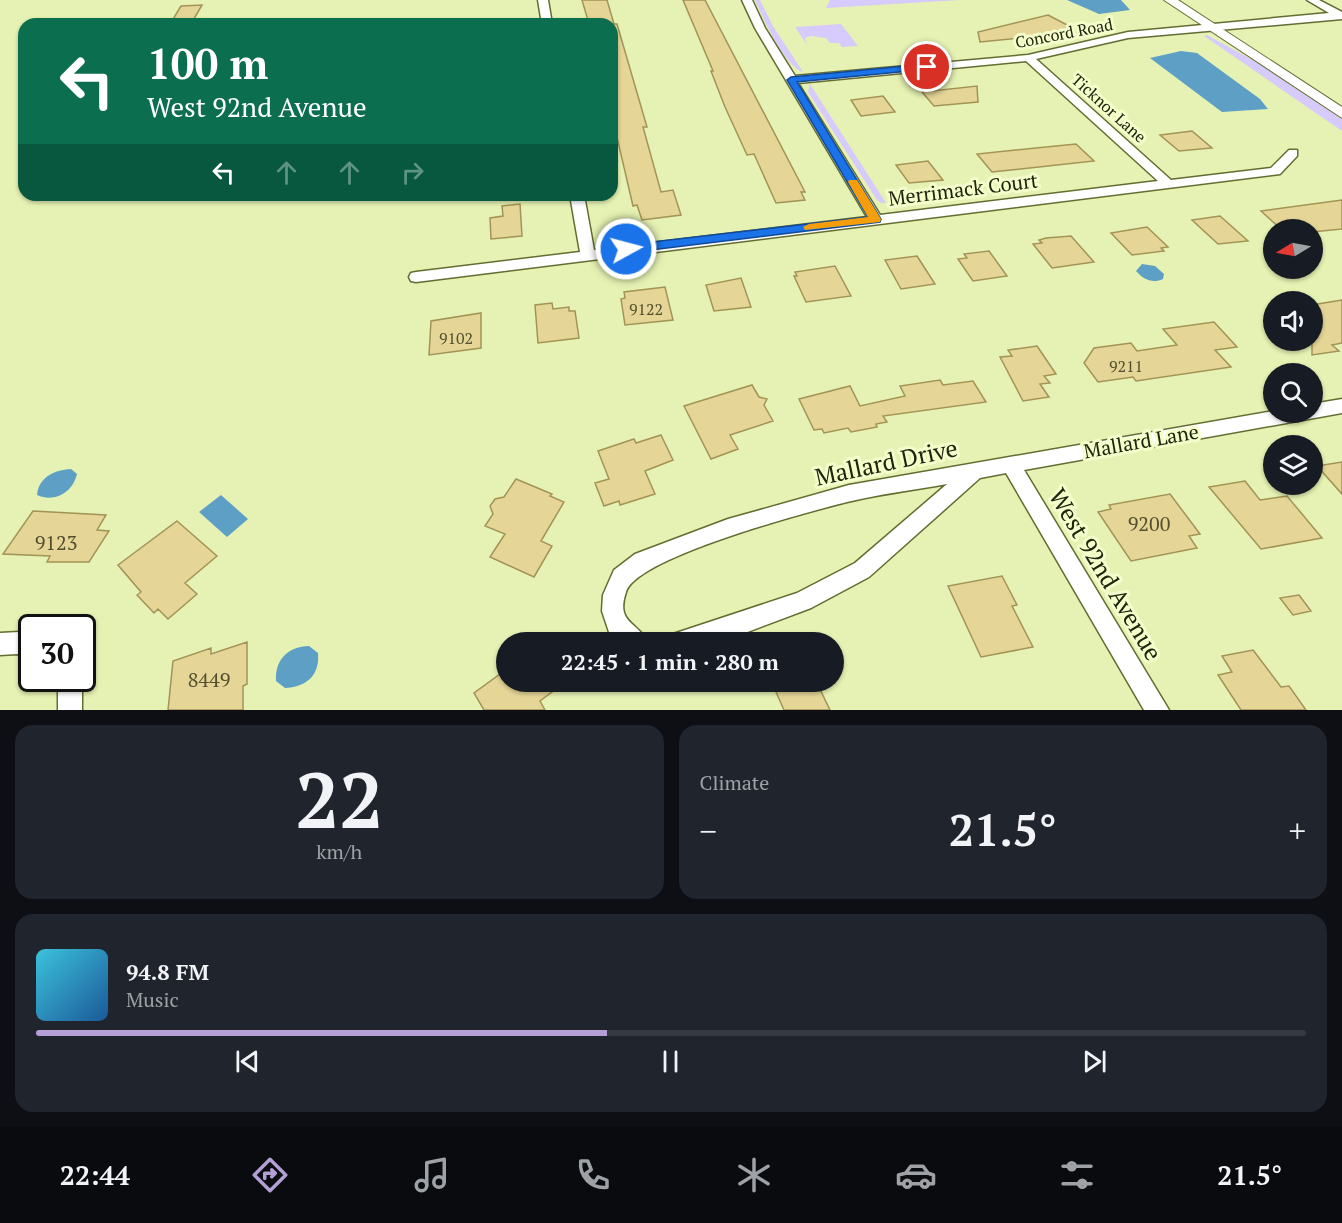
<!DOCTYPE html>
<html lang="en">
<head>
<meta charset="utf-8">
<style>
  body { margin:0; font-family:"PT Serif",serif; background:#20242c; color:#f1f3f6; height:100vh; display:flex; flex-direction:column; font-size:22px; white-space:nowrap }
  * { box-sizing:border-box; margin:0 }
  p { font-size:20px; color:#9ea1a6 }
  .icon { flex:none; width:33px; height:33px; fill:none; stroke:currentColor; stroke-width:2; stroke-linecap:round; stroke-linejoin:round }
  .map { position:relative; height:710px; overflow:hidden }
  .side { display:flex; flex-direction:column; gap:15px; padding:15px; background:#0d0f14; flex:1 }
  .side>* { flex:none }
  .hud { position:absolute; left:18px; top:18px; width:600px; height:183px; border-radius:18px; box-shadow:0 2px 4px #0004; background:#0b6e4f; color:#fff; overflow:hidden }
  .needle { width:39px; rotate:260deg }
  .controls { position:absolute; left:1263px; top:219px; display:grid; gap:12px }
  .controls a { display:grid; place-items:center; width:60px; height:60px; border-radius:50%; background:#171b24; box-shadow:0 2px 4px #0004; font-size:30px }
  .speed { position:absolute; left:18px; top:614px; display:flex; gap:12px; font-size:30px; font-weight:700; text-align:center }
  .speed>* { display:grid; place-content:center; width:78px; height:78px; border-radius:50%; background:#171b24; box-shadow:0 2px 4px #0004; line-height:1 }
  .speed .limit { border:3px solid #111; border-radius:9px; background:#fff; color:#111 }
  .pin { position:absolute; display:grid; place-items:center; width:51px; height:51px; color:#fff; margin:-26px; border:3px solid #fff; border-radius:50%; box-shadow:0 2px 6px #0007 }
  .me { position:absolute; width:66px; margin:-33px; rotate:83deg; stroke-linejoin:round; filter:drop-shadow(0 0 4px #0008) }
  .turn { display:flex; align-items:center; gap:21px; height:126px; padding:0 30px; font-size:27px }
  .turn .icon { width:78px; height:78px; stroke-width:2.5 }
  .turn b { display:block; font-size:42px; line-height:51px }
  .lanes { display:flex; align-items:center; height:57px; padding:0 30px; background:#0003; justify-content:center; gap:30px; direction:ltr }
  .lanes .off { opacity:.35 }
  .big { font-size:45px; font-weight:800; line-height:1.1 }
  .side .tile { flex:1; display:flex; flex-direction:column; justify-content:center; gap:9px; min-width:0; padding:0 21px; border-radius:18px; background:#20242c }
  .side .dial { align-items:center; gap:0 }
  .dial b { font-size:78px; line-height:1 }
  .song { display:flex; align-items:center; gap:18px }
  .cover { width:72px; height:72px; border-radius:9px; background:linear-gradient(135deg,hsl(190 70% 55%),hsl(210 70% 35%)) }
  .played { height:6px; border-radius:3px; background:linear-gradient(90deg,#b39fd6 45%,#363941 45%) }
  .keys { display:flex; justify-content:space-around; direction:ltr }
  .heat { display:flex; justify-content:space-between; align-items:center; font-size:33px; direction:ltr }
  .side .tiles { flex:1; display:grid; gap:15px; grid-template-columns:1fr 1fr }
  .tile:last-child { grid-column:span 2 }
  .trip { position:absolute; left:496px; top:632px; width:348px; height:60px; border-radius:30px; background:#171b24; box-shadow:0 2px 4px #0004; font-weight:800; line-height:60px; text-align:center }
  .dock { display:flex; height:96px; justify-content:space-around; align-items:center; background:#090b0e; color:#9ea1a6 }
  .dock .icon { width:42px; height:42px }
  .dock .active { color:#b39fd6 }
  .dock b { font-size:27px; color:#f1f3f6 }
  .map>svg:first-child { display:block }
</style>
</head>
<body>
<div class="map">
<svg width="1342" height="710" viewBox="0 0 1342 710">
  <rect width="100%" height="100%" fill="#e6f2b3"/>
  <path fill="#d7cafc" d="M755,0H760L773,26L803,72C784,66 763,18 755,0Z
    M830,0H960L826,8Z
    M841,24L858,46L842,47L839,43H830L826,38L810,36L805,38L807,45L795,27Z
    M1207,35L1258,63L1342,119V131L1204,36Z
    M810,84L886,203H881L877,200L808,92Z"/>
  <path fill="#5e9fc6" d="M1067,0H1121L1130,10L1099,14Z
    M1181,51L1197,53L1260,99L1268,109L1222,112L1150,58Z
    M1142,264L1155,266L1164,274L1163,279C1152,284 1143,279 1136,271Z
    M71,469L77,474C73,492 55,503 37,495C39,477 54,470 71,469Z
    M221,495L248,519L227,537L199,512Z
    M309,646L318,653C320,675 307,687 285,688L276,681C275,659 288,647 309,646Z"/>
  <path fill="#e5d697" stroke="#a29456" stroke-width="1.5" d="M582,0H607L614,24H589Z
    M683,0H705L805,192H801L805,200L776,203L754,154L747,155L725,107L711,71H713Z
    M202,5L191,24H170L181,6Z
    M1048,15L1071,27L1031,37L980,42L978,32Z
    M612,24H617L647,127H643L661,192L673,190L681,215L642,220L637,205L633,206L612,116Z
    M977,86L978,102L934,106L922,92Z
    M883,96L895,112L861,116L851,100Z
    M1192,131L1212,148L1179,151L1160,135Z
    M1076,144L1094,161L992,172L977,154Z
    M928,161L943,180L909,183L896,165Z
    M1342,200V229L1312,232V230H1282L1261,211Z
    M520,204L522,236L491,239L490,218L503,216L502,206Z
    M1220,216L1248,241L1218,244L1192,220Z
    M1147,227L1168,247L1161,248L1164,251L1132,255L1111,233Z
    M1071,236L1094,262L1052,268L1033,244L1042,243L1039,240L1046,238Z
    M989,251L1007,276L973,281L958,259L967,258L964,254Z
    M917,256L935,284L901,289L885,260Z
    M835,266L851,296L806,302L794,276H797L795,272Z
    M741,278L751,307L714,311L706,285Z
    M665,287L673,320L625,325L621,299L625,298L624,292Z
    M1342,300V343L1332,345L1339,351L1312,355V305Z
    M552,303L553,309L569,307V311H575L579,338L538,343L535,305Z
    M481,313V348L429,355L431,321Z
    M1214,322L1237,347L1215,350L1231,367L1136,381L1133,377L1098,382L1084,363L1094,348L1131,343L1137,351L1177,345L1163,329Z
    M1037,346L1056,374L1044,376L1050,383L1040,384L1049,397L1023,401L1000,357L1012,356L1008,350Z
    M940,380L943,385L973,381L986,402L883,416L887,422L876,424L877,427L851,432L848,428L824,433L822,429L814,430L799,399L850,386L860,406L905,396L900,386Z
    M752,385L759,397L767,399L764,405L773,421L730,435L738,449L711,459L684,406Z
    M661,435L673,460L645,471L655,494L620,505L619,501L604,506L595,483L609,479L598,451L634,439L636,443Z
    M1342,462V494L1317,466Z
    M516,479L552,494L550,496L564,502L541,541L552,546L534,577L490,557L505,534L485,526L493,514L490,506L495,499L504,497Z
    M1245,481L1260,500L1287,496L1322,538L1261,549L1209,487Z
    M1170,494L1200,534L1189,536L1197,548L1131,561L1098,512L1111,509L1109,505Z
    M33,511L106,515L97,530L109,531L89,562H47L50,556L3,554Z
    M177,521L217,556L185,583L197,594L168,619L158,609L154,613L137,595L141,592L118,565Z
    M1002,576L1017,605L1012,606L1033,647L981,657L948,586Z
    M1299,595L1311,611L1293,615L1280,598Z
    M247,642V684L243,686V710H168L173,661L211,648V654Z
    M1253,650L1281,687L1289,686L1306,710H1241L1218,675L1232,672L1222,656Z
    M507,669V681H567L540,701L545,710H484L474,693Z
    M804,681H816L830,710H784L776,692Z"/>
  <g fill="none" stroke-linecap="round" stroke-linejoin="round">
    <defs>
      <path id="minor" d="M538,0H548L552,24H542Z
        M742,0H752L765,28L795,76L1028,55L1128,32L1329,13L1307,0H1319L1342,12V19L1128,38L1036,59L1171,180L1271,168L1289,150H1297V156L1280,174L416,282L411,281L409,277L411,273L416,272L580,252L570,195H584L594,250L867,217L755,28ZM1026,61L1158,181L880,215L798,83Z
        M1342,399V413L1024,470L1169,710H1144L1006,473L980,478L869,577L811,608L721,642H670L673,634L797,593L855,563L947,484C914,490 880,494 847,502C808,512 637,557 626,592C615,624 639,622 647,642H617L610,635L602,611L603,595L614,570L635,554L728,519L849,485L1274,411L1312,412V404Z
        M19,632L32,638V661L17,654L0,655V633Z
        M51,678H77L82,688V710H58V691Z"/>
      <path id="tertiary" d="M1164,0H1178L1342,107V118Z"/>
    </defs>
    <use href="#minor" stroke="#636c31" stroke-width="3"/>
    <use href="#tertiary" stroke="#636c31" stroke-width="2"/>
    <use href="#minor" fill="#fff" fill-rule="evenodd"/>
    <use href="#tertiary" fill="#fff" fill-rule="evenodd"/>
  </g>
  <path fill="#1a73e8" stroke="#114b97" stroke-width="1.5" d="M927,64L932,67L930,69L797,82L881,219L880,222L626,253L620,249L626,245L868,217L787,80L791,77Z"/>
  <path fill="#f59e0b" d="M849,180H857L881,219L880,222L805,230L803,227L809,224L868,217L848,182Z"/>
  <g text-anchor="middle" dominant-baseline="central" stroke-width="6" stroke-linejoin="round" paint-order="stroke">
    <g font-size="16" fill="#21240c" stroke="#f4fecb">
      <text transform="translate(1064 33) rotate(-11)">Concord Road</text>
      <text transform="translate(1109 108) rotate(42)">Ticknor Lane</text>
    </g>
    <g font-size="16" fill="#52502f">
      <text x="646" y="309">9122</text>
      <text x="456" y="338">9102</text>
      <text x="1126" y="366">9211</text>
    </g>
    <g font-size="20" fill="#21240c" stroke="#f4fecb">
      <text transform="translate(963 189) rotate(-7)">Merrimack Court</text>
      <text transform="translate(1141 441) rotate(-10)">Mallard Lane</text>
    </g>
    <g font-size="20" fill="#52502f">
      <text x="1149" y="523">9200</text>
      <text x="56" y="542">9123</text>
      <text x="209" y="679">8449</text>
    </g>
    <g font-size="24" fill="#21240c" stroke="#f4fecb">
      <text transform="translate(886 462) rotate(-12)">Mallard Drive</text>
      <text transform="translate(1106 574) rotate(59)">West 92nd Avenue</text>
    </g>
  </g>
</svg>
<div class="controls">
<a><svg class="needle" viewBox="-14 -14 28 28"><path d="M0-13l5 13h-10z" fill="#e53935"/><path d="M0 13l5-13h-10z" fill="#9ea1a6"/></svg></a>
<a><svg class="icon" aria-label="sound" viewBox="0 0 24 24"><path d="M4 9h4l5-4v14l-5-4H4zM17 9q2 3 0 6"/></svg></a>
<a><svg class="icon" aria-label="search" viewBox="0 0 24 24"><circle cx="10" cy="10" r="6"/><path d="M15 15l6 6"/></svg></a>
<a><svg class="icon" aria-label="layers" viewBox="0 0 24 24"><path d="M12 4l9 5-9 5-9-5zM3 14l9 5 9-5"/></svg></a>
</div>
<div class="speed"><div class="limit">30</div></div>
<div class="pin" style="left:927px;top:67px;background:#d93025"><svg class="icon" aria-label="arrive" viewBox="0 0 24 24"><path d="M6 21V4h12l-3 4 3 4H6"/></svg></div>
<svg class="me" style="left:626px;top:249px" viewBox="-20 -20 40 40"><circle r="17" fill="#1a73e8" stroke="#fff" stroke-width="3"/><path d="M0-11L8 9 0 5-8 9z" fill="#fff"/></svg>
<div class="trip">22:45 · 1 min · 280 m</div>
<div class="hud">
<div class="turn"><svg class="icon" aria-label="left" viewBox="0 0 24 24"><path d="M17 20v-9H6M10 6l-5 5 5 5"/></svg><div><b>100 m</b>West 92nd Avenue</div></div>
<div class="lanes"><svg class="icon" aria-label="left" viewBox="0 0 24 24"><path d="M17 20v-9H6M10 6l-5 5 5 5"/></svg><svg class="icon off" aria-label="ahead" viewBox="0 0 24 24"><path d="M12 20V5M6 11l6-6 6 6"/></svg><svg class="icon off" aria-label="ahead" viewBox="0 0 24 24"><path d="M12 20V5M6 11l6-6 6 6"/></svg><svg class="icon off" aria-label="right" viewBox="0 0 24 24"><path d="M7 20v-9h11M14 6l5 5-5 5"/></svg></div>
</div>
</div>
<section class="side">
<div class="tiles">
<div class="tile dial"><b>22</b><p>km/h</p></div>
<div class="tile"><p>Climate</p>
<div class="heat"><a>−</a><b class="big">21.5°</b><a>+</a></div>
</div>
<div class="tile">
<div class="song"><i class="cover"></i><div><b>94.8 FM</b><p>Music</p></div></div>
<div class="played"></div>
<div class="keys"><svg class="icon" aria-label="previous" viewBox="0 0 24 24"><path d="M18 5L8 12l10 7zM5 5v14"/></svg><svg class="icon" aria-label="pause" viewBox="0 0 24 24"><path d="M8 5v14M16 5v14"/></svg><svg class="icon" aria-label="next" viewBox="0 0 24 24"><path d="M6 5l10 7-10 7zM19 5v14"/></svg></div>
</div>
</div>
</section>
<nav class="dock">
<b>22:44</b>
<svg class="icon active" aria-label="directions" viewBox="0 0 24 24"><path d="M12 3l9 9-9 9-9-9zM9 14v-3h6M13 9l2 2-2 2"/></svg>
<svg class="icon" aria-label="music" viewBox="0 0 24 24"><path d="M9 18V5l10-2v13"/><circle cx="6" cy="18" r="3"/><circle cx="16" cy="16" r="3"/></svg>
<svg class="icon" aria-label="phone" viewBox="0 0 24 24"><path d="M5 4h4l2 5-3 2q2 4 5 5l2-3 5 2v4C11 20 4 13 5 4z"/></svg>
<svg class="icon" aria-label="climate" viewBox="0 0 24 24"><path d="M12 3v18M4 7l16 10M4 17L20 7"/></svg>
<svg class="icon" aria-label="car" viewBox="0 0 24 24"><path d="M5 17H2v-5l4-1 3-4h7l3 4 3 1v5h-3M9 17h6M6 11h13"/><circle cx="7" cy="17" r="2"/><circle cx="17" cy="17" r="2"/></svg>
<svg class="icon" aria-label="filters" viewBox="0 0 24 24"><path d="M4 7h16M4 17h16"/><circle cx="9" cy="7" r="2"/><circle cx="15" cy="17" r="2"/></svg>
<b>21.5°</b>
</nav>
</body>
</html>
